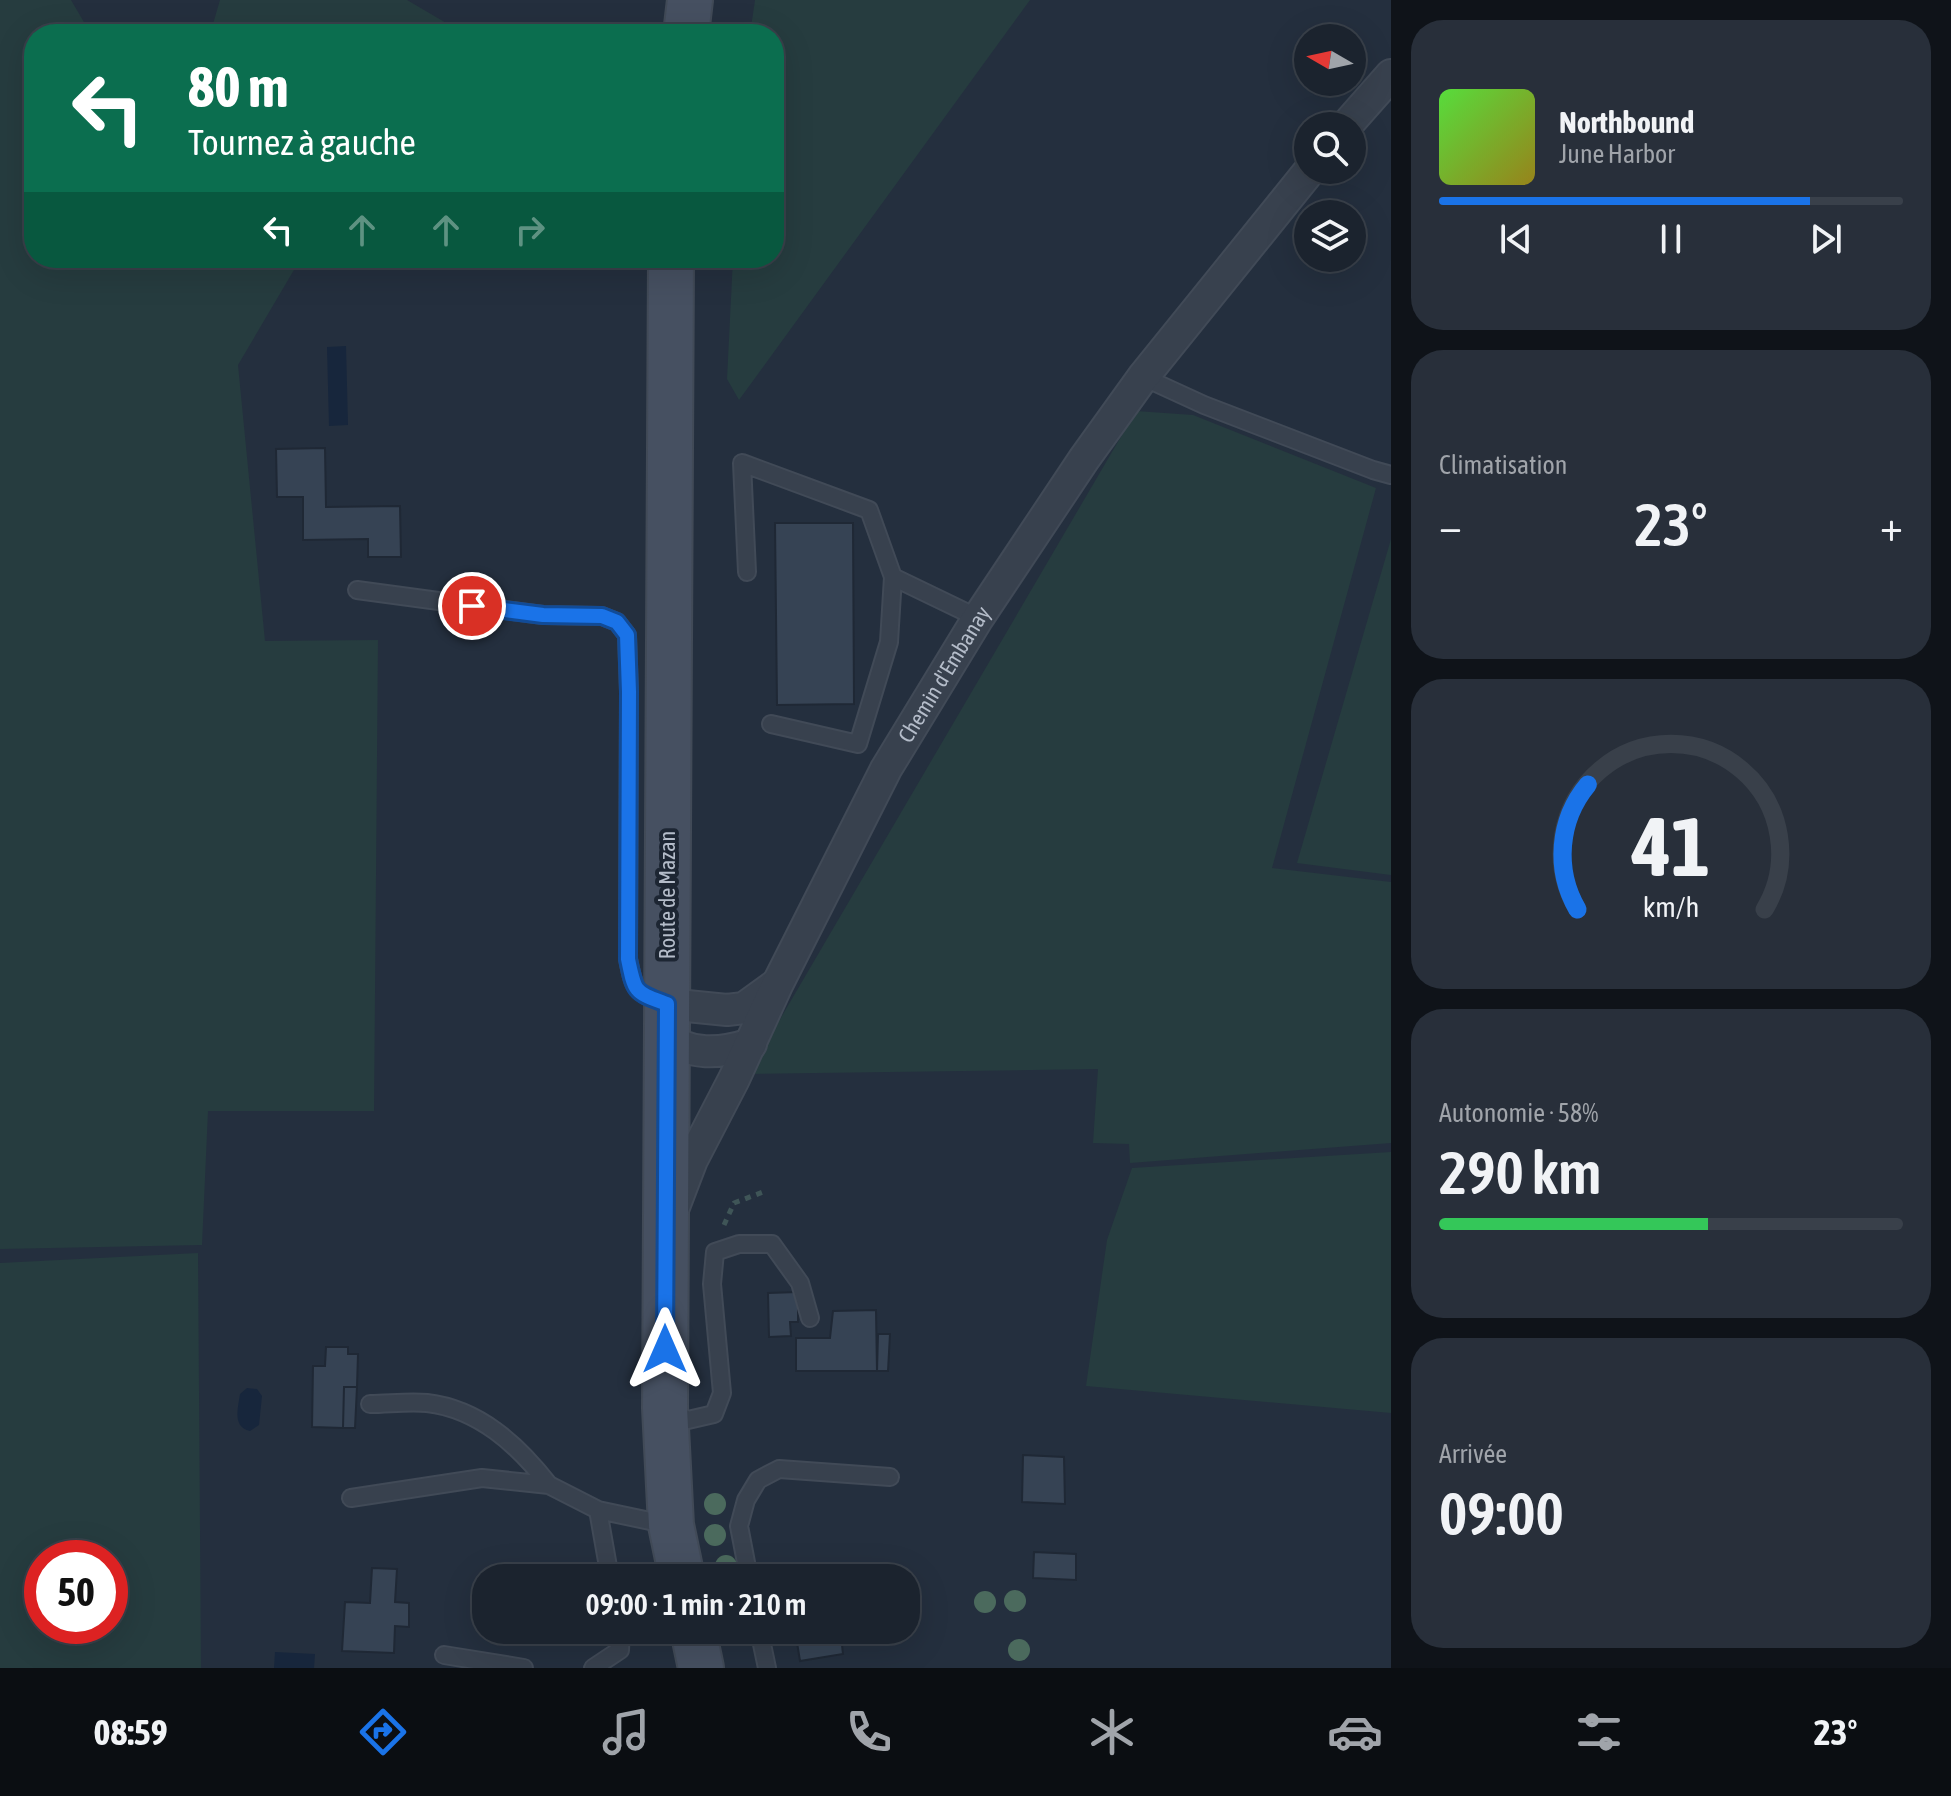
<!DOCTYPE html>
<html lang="fr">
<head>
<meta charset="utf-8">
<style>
  body { margin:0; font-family:"Asap Condensed",sans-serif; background:#282f3a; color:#f1f3f6; height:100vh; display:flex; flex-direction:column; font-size:30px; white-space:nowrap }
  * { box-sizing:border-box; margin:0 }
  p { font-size:26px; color:#a0a4aa }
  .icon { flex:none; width:44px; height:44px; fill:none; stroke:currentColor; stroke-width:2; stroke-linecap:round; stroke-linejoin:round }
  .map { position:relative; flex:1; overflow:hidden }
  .sheet { display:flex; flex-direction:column; gap:20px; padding:20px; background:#0f1319; width:560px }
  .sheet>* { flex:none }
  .guide { position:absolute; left:24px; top:24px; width:760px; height:244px; border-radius:32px; box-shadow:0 8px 32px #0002,0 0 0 2px #39404a; background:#0b6e4f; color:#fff; overflow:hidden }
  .needle { width:52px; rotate:279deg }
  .tools { position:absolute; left:1294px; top:24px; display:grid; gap:16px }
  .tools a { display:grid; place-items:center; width:72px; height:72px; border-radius:50%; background:#1b232e; box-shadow:0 8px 32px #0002,0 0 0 2px #39404a; font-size:40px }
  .speed { position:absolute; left:24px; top:1540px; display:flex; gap:16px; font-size:40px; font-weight:700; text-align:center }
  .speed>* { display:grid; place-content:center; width:104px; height:104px; border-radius:50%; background:#1b232e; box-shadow:0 8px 32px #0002,0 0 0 2px #39404a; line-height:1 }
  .speed .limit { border:12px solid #d22; background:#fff; color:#111 }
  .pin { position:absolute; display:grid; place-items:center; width:68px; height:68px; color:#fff; margin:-34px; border:4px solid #fff; border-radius:50%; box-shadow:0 2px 8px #0007 }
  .me { position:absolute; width:88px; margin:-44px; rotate:0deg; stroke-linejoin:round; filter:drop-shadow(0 0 6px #0008) }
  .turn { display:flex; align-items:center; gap:28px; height:168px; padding:0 32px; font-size:36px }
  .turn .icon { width:104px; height:104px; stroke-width:2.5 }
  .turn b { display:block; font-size:56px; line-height:68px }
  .lanes { display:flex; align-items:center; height:76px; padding:0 32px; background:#0003; justify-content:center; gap:40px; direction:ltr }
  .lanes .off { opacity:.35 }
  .big { font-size:60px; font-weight:600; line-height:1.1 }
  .sheet .widget { flex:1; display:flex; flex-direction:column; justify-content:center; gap:12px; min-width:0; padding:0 28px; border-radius:32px; background:#282f3a }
  .sheet .dial { align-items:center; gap:0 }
  .dial svg { height:208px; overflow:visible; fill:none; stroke:#39404a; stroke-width:7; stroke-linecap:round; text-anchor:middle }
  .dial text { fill:#f1f3f6; stroke:none }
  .song { display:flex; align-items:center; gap:24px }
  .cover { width:96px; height:96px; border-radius:12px; background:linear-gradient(135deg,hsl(110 70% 55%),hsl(50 70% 35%)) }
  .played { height:8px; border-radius:4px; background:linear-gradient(90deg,#1a73e8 80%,#39404a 80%) }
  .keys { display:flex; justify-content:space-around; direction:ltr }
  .heat { display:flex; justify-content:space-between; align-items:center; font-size:44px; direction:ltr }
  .charge { height:12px; border-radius:6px; background:linear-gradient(90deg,#34c759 58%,#39404a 0) }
  .trip { position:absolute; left:472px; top:1564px; width:448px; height:80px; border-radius:32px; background:#1b232e; box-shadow:0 8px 32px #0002,0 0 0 2px #39404a; font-weight:600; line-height:80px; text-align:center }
  .tab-bar { display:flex; height:128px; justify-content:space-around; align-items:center; background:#0b0e12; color:#a0a4aa }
  .tab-bar .icon { width:56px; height:56px }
  .tab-bar .current { color:#1a73e8 }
  .tab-bar b { font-size:36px; color:#f1f3f6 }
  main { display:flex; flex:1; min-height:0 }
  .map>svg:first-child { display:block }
</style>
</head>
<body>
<main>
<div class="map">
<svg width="1391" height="1668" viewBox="0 0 1391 1668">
  <rect width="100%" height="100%" fill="#242f3e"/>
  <path fill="#263c3f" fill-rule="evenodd" d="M0,0H71L91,34H34V258H301L238,365L265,641L378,640L374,1111H208L202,1245L0,1249Z
    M220,0H407L465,34H210Z
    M755,0H1030L739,400L727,379L733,258H774V34H750Z
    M1136,411L1193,415L1376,488L1272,868L1391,882V1143L1130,1163L1129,1144L1093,1143L1098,1069L748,1074Z
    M1391,539V875L1297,863Z
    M1391,1152V1413L1086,1386L1107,1240L1132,1168Z
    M198,1253L201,1668H0V1263ZM110,1558V1626H42V1558Z"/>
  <path fill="#17263c" d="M346,346L348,425L329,426L327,347Z
    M247,1388L257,1389L262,1396L259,1425L250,1431C232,1427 238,1408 240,1394Z
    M275,1652L315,1654L314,1668H274Z"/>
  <path fill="#364354" stroke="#1f2835" stroke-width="2" d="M325,448L326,507L400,506L401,557H368V539L303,540V497H277L276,449Z
    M775,523H853L854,704L777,705Z
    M798,1292V1322H790L791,1336L769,1337L768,1293Z
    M876,1310L877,1371H796V1338H830L833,1311Z
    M878,1334H890L888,1371H877Z
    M326,1347H348V1354H358L357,1387H344L343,1428L312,1427L313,1366H325Z
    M344,1387H357L355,1428H343Z
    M1023,1455L1064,1457L1065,1504L1022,1502Z
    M1034,1552L1076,1554V1580L1033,1578Z
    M372,1568L397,1569L395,1602L409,1603V1627L395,1626L394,1653L342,1651L345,1602L370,1603Z
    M549,1630H568V1639L548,1637Z
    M795,1630H887L888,1639L842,1645L843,1654L800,1661Z"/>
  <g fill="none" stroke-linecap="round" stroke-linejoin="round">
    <defs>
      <path id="service" d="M1143,377L1204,405L1373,470L1391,475
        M747,572L742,463L869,510L893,577L978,618
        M357,590L543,615L602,616L617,622L627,635L629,692L628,959C634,990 635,992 664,1003
        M771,724L858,744L889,642L893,577
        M370,1404C388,1404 409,1401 427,1403C479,1409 518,1445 549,1485
        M670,1411L688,1420L714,1414L722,1393L712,1284L715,1252L739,1244H772L800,1283L810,1318
        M351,1498L482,1478L549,1485L598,1510
        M610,1578L598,1510L669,1525
        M749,1578L739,1526L746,1500L758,1480L779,1469L890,1477
        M759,1630L767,1668
        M444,1655L524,1668
        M593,1668L620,1650L621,1630"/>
      <g id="minor">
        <path d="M1346,126L1391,75"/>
        <path d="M667,1004L727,1010L744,1008L777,984"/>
        <path d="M666,1033C686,1058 723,1053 751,1044"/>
        <path id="s1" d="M674,1207L692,1160L734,1079L778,983L886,769L978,618L1084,459L1143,377L1310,170"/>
      </g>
      <path id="secondary" d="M686,34L690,0
        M671,258L665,1408L671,1525L682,1578
        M693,1630L701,1668"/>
    </defs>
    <use href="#service" stroke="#414a57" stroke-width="20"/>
    <use href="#minor" stroke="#414a57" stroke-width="34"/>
    <use href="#secondary" stroke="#414a57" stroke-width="48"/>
    <path stroke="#3f5557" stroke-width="5" stroke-dasharray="6 6" stroke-linecap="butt" d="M724,1225L734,1203L763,1192"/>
    <use href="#service" stroke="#38414e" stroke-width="16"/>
    <use href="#minor" stroke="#38414e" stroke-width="30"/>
    <use href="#secondary" stroke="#465061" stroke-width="44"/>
  </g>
  <g fill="#4b6a5d">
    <circle cx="715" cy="1504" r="11"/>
    <circle cx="715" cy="1535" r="11"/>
    <circle cx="726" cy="1566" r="11"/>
    <circle cx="1015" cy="1601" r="11"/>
    <circle cx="985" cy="1602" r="11"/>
    <circle cx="1019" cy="1650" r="11"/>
  </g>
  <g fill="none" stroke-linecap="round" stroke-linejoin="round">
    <defs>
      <path id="route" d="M472,606L543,615L602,616L617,622L627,635L629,692L628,959C635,994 635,992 667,1004L665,1349"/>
    </defs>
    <use href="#route" stroke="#114b97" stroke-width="20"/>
    <use href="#route" stroke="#1a73e8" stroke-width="14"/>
  </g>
  <g text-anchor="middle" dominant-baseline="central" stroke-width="8" stroke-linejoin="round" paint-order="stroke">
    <g font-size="22" fill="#b4bcc9" stroke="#1d2633">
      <text stroke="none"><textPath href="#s1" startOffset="598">Chemin d'Embanay</textPath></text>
      <text transform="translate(667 895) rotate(-90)">Route de Mazan</text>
    </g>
  </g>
</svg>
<div class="tools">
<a><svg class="needle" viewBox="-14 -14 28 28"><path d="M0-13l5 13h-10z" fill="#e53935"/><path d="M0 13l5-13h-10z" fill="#a0a4aa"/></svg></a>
<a><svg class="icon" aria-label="search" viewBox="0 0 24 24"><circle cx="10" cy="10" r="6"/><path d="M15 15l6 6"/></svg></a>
<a><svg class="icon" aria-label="layers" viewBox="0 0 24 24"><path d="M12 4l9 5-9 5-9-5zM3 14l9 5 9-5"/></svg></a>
</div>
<div class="speed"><div class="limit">50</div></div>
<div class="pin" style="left:472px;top:606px;background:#d93025"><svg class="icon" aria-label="arrive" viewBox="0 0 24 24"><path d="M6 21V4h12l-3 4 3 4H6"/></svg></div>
<svg class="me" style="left:665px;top:1349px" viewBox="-20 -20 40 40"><path d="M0-17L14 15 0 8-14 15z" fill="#1a73e8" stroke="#fff" stroke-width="4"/></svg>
<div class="trip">09:00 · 1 min · 210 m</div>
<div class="guide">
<div class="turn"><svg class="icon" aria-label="left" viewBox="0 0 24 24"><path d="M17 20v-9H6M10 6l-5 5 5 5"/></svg><div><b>80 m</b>Tournez à gauche</div></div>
<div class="lanes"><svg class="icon" aria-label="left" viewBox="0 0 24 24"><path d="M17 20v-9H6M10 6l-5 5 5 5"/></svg><svg class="icon off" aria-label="ahead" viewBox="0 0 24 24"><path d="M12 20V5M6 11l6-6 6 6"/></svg><svg class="icon off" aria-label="ahead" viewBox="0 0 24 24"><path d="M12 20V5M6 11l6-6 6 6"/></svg><svg class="icon off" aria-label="right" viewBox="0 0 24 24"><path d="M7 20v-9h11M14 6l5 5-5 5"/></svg></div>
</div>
</div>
<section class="sheet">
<div class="widget">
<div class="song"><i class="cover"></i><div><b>Northbound</b><p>June Harbor</p></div></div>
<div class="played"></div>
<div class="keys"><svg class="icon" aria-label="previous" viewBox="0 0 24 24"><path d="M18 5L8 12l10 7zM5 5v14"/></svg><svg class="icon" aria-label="pause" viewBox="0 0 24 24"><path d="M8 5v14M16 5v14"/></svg><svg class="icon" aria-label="next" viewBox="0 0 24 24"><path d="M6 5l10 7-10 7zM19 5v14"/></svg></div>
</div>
<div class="widget"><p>Climatisation</p>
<div class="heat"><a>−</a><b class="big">23°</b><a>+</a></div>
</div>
<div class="widget dial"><svg viewBox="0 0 100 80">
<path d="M14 69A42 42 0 1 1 86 69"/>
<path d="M14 69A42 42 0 0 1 18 21" stroke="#1a73e8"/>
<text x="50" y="56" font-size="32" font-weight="700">41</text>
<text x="50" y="72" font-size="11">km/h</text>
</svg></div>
<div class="widget"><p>Autonomie · 58%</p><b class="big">290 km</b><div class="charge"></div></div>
<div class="widget"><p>Arrivée</p><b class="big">09:00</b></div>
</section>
</main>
<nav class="tab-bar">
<b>08:59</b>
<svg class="icon current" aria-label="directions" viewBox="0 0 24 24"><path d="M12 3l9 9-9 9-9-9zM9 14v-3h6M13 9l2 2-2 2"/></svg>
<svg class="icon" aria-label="music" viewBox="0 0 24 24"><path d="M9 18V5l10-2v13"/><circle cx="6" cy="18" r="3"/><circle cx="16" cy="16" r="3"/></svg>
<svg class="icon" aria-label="phone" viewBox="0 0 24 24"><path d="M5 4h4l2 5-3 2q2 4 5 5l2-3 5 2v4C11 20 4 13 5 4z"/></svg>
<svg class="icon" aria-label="climate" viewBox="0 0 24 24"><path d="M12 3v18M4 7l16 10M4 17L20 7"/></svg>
<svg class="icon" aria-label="car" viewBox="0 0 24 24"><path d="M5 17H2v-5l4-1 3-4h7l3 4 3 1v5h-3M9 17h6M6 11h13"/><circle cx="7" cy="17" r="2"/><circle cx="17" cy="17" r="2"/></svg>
<svg class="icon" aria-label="filters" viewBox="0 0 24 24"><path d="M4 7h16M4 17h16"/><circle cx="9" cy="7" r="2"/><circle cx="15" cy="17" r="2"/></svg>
<b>23°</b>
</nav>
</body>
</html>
